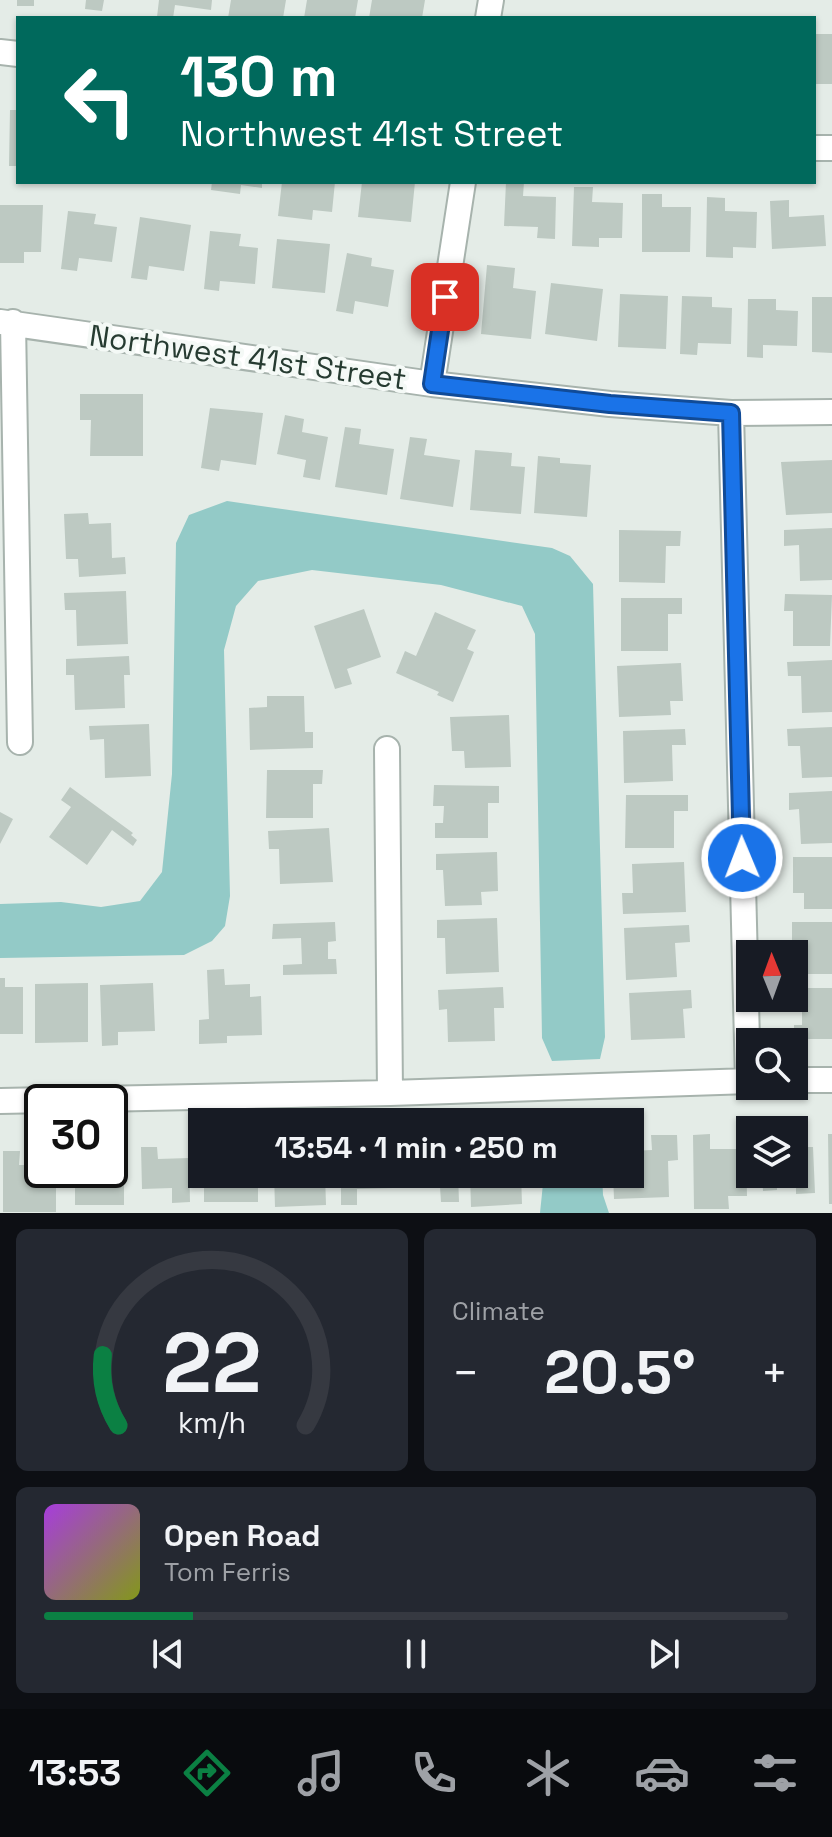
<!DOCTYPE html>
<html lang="en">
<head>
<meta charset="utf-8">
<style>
  body { margin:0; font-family:"Space Grotesk",sans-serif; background:#242831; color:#f1f3f6; height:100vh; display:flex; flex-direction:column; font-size:30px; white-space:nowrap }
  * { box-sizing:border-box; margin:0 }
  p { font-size:26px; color:#9ea1a6 }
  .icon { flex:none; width:44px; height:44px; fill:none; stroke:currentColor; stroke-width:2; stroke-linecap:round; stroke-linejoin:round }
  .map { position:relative; height:1213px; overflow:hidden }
  .panel { display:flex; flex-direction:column; gap:16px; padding:16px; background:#0d0f14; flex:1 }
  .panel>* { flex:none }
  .hud { position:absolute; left:16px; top:16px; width:800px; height:168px; border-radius:0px; box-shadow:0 2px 6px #0004; background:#00695c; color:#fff; overflow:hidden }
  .needle { width:52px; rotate:359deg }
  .fabs { position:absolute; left:736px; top:940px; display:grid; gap:16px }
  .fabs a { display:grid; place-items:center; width:72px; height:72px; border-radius:0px; background:#171b24; box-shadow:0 2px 6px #0004; font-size:40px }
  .speed { position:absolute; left:24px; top:1084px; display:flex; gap:16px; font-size:40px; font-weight:700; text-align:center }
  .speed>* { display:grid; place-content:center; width:104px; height:104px; border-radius:50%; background:#171b24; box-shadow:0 2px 6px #0004; line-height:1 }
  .speed .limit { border:4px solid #111; border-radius:12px; background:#fff; color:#111 }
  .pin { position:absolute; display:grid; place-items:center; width:68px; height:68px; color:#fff; margin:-34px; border-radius:16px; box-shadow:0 4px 12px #0006 }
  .me { position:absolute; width:88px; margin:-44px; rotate:359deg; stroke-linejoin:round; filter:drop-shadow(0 0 6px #0008) }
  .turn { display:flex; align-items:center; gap:28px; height:168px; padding:0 32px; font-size:36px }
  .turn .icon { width:104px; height:104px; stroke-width:2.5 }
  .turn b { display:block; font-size:56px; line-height:68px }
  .big { font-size:60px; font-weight:800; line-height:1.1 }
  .panel .widget { flex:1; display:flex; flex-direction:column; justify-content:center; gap:12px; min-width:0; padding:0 28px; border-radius:12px; background:#242831 }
  .panel .dial { align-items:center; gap:0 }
  .dial svg { height:208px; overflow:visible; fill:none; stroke:#363941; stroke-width:7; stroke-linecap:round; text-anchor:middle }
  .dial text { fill:#f1f3f6; stroke:none }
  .song { display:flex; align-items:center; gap:24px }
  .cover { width:96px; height:96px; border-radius:12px; background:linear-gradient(135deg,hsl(280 70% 55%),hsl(70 70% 35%)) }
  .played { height:8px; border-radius:4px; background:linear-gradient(90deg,#0b8043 20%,#363941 20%) }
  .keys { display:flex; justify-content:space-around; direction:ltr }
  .heat { display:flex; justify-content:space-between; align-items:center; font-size:44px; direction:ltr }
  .panel .tiles { flex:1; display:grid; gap:16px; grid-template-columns:1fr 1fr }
  .widget:last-child { grid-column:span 2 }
  .trip { position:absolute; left:188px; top:1108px; width:456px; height:80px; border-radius:0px; background:#171b24; box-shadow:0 2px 6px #0004; font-weight:800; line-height:80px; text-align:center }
  .tab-bar { display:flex; height:128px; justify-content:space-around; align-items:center; background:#090b0e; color:#9ea1a6 }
  .tab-bar .icon { width:56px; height:56px }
  .tab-bar .on { color:#0b8043 }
  .tab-bar b { font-size:36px; color:#f1f3f6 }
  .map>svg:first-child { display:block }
</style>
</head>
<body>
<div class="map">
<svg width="832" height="1213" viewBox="0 0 832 1213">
  <rect width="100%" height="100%" fill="#e4ece7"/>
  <path fill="#93cac7" d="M227,501L552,548L570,556L593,584L605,1037L600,1059L552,1061L542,1038L535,634L522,606L441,585L312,570L258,581L236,606L224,650L230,896L225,926L212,941L184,955L0,958V904L61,902L101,907L140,901L162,872L172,774L176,543L189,515Z
    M597,1113L598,1122H548L549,1115Z
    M544,1174H602L603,1195L609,1213H540Z"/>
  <path fill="#bdc9c2" d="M17,0H34V6H17Z
    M86,0H104L102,11L85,9Z
    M159,0H212L211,10L175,5L173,18L157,17Z
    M231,0H286L283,18H228Z
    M307,0H358L355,18H304Z
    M372,0H425L422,18H369Z
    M814,34H832V84H814Z
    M10,110H18V166H9Z
    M212,182H262V188L241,185L240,194L211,190Z
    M282,182H335L332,212L313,210L312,220L278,216Z
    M362,182H415L411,222L358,217Z
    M506,182H524L523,196L556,197L555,239L537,238L538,227L504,226Z
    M574,187H593L592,202L623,203L622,238H599V247L572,246Z
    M642,194H662V207H691L690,252H642Z
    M707,197L725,198V211L757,212L756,248L733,247V258L706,257Z
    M789,200V217L824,215L826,246L772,249L770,201Z
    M0,205H43L41,252H24V263H0Z
    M68,211L96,214L94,224L117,227L112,262L79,258L77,271L61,269Z
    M140,217L191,225L184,271L149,266L147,280L131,278Z
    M210,231L241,234L239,246L258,248L255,284L220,281L219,291L204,289Z
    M277,239L330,244L325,293L272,288Z
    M347,253L372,258L371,266L394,270L388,307L355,301L353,314L336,311Z
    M487,265L515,268L513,288L536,291L531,339L481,334Z
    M551,283L603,289L597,341L545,334Z
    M620,294L668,296L666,349L618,347Z
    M682,296L712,297V307L732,308L731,344L698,343L697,355L680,354Z
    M812,297H832V353L812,352Z
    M748,299H776V310L798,311L797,346L763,345V358L747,357Z
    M80,394H143V456H90L91,420H80Z
    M210,408L263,413L256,465L221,460L219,471L201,468Z
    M285,415L304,419L302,432L328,437L320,480L303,477L306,460L277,454Z
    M345,427L361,429L359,444L394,449L387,495L335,487Z
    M410,437L427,439L424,455L460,460L453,507L400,499Z
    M475,450L512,453L511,466L525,467L521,514L470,510Z
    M538,456L560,458V463L591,465L587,517L534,513Z
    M832,460V513L786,515L781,462Z
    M88,513L89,524L111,523L112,558L125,557L126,574L79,577L78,559H66L64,514Z
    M832,528V580L800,581L799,545L784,546V530Z
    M619,530L681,531L680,546H666L665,583L619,582Z
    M126,591L128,644L77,646L76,610H65L64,593Z
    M785,594L832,595L830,646H793V611H784Z
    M621,598H682V614H668V651H621Z
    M364,609L381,657L347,669L352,684L335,689L314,626Z
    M435,612L476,630L467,649L474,652L453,702L437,695L439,692L396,673L405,651L416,656Z
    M129,656L130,675H124L125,708L75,710L74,675H66V659Z
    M832,660V712L802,713L801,676H788L787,662Z
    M681,663L683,701H670L671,715L619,717L617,666Z
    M267,696H304L305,732H313V748L250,750L249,708L267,707Z
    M509,715L511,767L465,768L464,751H452L450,717Z
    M149,724L151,776L105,778L104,739L90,740L89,726Z
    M832,727V777L802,778L800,746H788L787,729Z
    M685,729L686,745H672L673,781L624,783L623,731Z
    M267,770H323L322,784H313V818H266Z
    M434,785L499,786V803H488V838H435V823H443L444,806H433Z
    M70,787L133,833L131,835L137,840L133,846L112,830L87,865L49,837L71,807L61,800Z
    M832,791V843L801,844L799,809L789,810V793Z
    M626,795H688V811H674V848H625Z
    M0,812L13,819L0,844Z
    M329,828L333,882L280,884L279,849H269L268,831Z
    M497,852L498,891L481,892L482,905L445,906L443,870H436V854Z
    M793,857H832V909H804V893H793Z
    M684,862L686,912L623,914L622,893H633L632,864Z
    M497,918L499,972L446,974L445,938H437V920Z
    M335,922L336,941L328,942V959H336L337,974L283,975V965L302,964L301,938L272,939L273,924Z
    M792,922H832V974H807V940H792Z
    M689,925L690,942L675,943L677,977L626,980L624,928Z
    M224,969L225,985L250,984V997L261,996L262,1035L227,1036V1043L199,1044V1020L209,1019L207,970Z
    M0,978H5V987H23V1034H0Z
    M88,983V1042L35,1043V984Z
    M153,983L155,1031L118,1032V1045L102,1046L100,985Z
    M503,987L504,1008H494L495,1041L448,1042L447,1009L439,1010L438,990Z
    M794,988H832V1039H794V1025H802V1009H793Z
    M691,990L692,1008L683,1009L685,1038L631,1040L629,993Z
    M710,1134V1149H746L747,1196H728L729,1209H694L693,1135Z
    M828,1134H832V1204H829Z
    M651,1135H677L678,1160L668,1161L669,1197L614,1199L613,1174H630V1151L652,1150Z
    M141,1147H157L158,1159L189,1158L190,1202L172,1203V1188L142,1189Z
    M794,1147H813L815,1193L796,1194V1186H777V1190L763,1191L762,1174H794Z
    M3,1151H20L19,1165H42V1170H56V1212H3Z
    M110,1160H124V1205H75V1170H110Z
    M204,1174H258V1202H204Z
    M274,1174H325L326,1205L275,1207Z
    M341,1174H392L393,1188L357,1189V1205H341Z
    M405,1174H458L459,1202H441L440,1187L405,1188Z
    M470,1174H521L522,1204L471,1207Z"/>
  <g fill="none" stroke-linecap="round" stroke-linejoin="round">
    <defs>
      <path id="minor" d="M488,18L491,0
        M0,52L18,54
        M814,148H832
        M0,322L432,384L610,404L731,413L832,412
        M13,322L20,742
        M432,384L463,182
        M731,413L748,1081
        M387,749L390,1093
        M794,1080H832
        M0,1101L390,1093L750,1081"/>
    </defs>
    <use href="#minor" stroke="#a7b3ad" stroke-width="28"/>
    <use href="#minor" stroke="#fff" stroke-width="24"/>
  </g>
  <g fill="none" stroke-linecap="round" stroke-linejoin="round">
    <defs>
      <path id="route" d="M445,297L432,384L610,404L731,413L742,858"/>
    </defs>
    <use href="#route" stroke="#114b97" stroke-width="20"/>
    <use href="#route" stroke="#1a73e8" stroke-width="14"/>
  </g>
  <g text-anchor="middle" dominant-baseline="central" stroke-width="8" stroke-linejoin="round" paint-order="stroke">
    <g font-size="30" fill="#263b31" stroke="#f4f9f6">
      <text transform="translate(248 357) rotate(8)">Northwest 41st Street</text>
    </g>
  </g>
</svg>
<div class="fabs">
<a><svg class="needle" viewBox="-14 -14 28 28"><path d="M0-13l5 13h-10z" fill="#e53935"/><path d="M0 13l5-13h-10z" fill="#9ea1a6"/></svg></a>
<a><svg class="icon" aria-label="search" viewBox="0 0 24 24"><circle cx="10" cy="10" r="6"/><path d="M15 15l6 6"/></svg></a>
<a><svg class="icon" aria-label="layers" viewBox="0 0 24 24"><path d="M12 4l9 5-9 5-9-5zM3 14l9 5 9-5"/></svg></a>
</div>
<div class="speed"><div class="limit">30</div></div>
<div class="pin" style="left:445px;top:297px;background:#d93025"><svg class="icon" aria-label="arrive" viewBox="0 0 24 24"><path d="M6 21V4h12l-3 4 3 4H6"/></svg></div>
<svg class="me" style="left:742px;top:858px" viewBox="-20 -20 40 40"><circle r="17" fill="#1a73e8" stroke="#fff" stroke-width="3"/><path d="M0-11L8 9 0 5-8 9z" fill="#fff"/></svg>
<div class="trip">13:54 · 1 min · 250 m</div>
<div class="hud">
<div class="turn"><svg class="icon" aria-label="left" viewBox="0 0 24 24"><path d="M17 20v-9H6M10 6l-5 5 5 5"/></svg><div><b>130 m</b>Northwest 41st Street</div></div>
</div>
</div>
<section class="panel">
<div class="tiles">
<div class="widget dial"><svg viewBox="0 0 100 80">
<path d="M14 69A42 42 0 1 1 86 69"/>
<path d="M14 69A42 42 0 0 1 8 42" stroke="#0b8043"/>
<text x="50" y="56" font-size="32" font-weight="700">22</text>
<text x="50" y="72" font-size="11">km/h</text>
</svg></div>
<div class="widget"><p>Climate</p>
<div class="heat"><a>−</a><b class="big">20.5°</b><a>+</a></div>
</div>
<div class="widget">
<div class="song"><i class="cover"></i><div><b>Open Road</b><p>Tom Ferris</p></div></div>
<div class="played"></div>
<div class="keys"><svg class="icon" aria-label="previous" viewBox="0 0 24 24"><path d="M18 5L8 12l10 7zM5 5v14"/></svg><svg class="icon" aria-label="pause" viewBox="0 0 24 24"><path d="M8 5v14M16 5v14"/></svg><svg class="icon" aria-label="next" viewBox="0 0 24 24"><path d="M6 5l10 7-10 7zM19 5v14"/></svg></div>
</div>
</div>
</section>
<nav class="tab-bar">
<b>13:53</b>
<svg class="icon on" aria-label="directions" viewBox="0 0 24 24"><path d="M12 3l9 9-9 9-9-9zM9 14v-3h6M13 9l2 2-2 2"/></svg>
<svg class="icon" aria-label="music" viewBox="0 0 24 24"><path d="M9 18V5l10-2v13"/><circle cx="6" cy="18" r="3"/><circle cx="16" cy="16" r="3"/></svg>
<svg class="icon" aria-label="phone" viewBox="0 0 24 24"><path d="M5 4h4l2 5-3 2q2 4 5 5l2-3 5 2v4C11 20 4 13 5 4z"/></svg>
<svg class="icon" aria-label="climate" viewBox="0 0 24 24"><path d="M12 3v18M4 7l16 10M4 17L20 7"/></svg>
<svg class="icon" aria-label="car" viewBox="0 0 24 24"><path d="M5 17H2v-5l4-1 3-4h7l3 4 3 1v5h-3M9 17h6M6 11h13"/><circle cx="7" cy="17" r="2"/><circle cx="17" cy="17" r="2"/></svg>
<svg class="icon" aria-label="filters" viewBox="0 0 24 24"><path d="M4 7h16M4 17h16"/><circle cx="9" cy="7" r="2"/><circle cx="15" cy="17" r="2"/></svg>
</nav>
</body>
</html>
